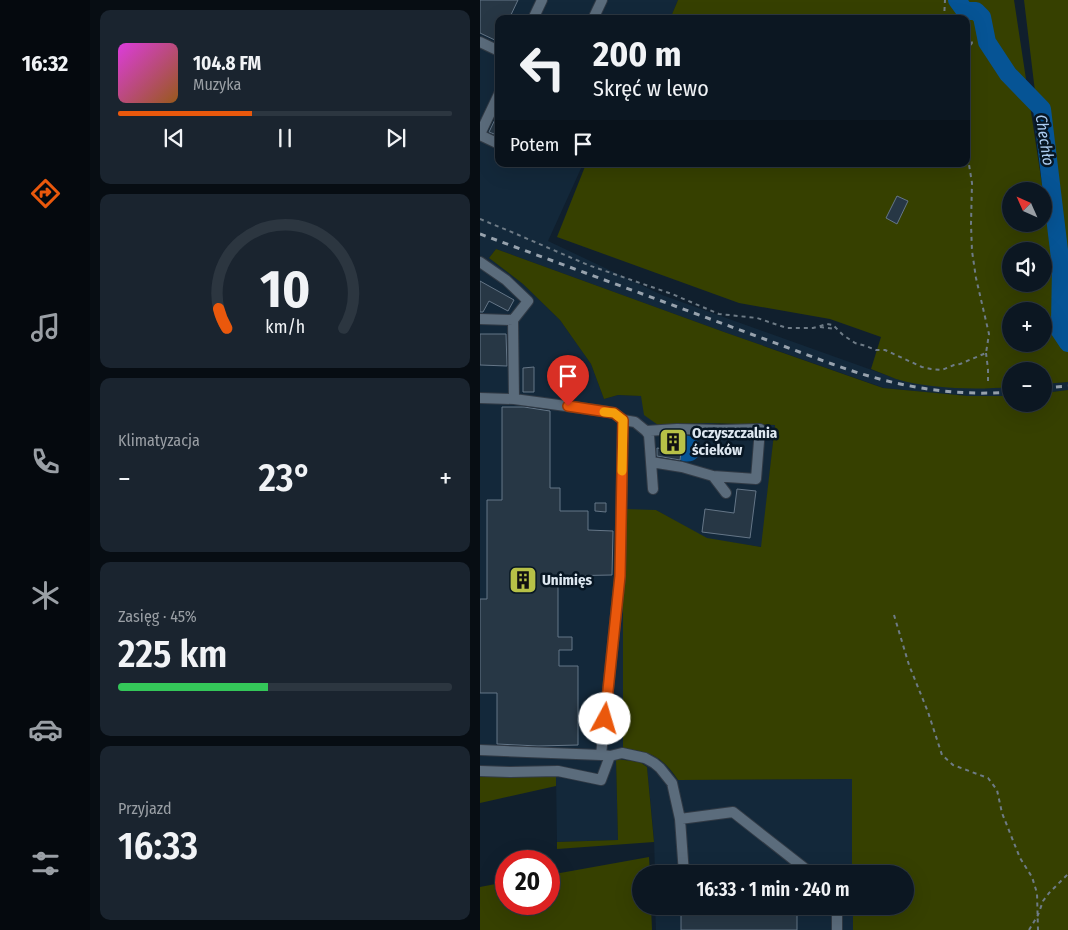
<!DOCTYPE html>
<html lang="pl">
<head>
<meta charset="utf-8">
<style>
  body { margin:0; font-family:"Fira Sans Condensed",sans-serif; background:#1a242f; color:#f1f3f6; height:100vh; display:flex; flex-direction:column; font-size:19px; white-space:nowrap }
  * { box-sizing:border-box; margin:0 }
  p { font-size:16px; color:#9a9fa5 }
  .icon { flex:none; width:28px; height:28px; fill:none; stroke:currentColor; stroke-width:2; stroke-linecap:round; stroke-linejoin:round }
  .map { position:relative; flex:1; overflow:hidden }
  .details { display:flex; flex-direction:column; gap:10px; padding:10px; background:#070d13; width:390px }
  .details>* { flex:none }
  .guide { position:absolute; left:15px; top:15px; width:475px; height:152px; border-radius:10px; box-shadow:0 5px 20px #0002,0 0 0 1px #2c3640; background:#0c1722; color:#f1f3f6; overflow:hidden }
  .needle { width:32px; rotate:315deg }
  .fabs { position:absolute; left:522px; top:182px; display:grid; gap:10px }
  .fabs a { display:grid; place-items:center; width:50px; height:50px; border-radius:50%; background:#0c1722; box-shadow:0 5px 20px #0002,0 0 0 1px #2c3640; font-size:25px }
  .speed { position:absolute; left:15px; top:850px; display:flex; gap:10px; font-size:25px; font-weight:700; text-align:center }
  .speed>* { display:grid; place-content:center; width:65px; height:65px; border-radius:50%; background:#0c1722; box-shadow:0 5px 20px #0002,0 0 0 1px #2c3640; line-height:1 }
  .speed .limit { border:8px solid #d22; background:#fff; color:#111 }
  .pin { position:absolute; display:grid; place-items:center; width:42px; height:42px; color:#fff; margin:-51px -21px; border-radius:50% 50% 50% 0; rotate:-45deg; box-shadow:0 0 5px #0007 }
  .pin .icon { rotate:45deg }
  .me { position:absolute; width:55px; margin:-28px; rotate:6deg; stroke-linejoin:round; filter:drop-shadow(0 0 4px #0008) }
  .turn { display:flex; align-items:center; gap:18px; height:105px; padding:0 15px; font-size:22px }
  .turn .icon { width:65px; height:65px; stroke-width:2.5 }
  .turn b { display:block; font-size:35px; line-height:42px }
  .then { display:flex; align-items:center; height:48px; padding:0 15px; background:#0003; gap:10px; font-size:19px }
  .big { font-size:38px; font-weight:600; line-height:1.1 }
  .details .tile { flex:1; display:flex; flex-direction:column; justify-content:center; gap:8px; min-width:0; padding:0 18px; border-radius:10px; background:#1a242f }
  .details .dial { align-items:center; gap:0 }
  .dial svg { height:130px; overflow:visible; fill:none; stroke:#2c3640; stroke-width:7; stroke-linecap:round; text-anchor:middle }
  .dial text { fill:#f1f3f6; stroke:none }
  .song { display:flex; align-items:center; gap:15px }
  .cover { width:60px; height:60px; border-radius:8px; background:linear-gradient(135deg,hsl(300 70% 55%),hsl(30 70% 35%)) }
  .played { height:5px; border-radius:2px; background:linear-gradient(90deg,#ea580c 40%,#2c3640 40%) }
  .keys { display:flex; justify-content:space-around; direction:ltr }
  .heat { display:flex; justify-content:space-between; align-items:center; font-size:28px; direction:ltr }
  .charge { height:8px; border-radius:4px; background:linear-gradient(90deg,#34c759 45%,#2c3640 0) }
  .trip { position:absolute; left:152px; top:865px; width:282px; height:50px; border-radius:25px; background:#0c1722; box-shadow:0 5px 20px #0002,0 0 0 1px #2c3640; font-weight:600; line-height:50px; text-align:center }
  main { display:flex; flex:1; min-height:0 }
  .tab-bar { display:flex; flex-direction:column; width:90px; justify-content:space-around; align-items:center; background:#05090e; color:#9a9fa5 }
  .tab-bar .icon { width:35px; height:35px }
  .tab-bar .selected { color:#ea580c }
  .tab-bar b { font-size:22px; color:#f1f3f6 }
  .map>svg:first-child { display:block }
</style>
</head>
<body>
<main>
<nav class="tab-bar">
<b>16:32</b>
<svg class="icon selected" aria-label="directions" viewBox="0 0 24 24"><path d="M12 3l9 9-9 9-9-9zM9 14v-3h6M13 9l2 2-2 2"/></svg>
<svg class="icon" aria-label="music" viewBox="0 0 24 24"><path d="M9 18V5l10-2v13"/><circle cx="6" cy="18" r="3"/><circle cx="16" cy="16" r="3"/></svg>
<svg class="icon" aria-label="phone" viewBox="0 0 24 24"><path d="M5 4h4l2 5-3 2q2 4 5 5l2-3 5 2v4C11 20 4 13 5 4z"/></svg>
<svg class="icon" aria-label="climate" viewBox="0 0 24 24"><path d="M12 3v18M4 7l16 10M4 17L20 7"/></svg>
<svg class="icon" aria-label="car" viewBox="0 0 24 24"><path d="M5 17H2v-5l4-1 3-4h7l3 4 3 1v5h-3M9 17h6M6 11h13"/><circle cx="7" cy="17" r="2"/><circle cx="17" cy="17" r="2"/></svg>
<svg class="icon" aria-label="filters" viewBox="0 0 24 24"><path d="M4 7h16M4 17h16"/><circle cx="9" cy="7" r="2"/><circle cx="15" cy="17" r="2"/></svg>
</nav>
<section class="details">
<div class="tile">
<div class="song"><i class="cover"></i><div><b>104.8 FM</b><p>Muzyka</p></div></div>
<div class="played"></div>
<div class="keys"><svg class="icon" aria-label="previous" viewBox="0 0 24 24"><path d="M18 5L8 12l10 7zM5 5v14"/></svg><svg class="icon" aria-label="pause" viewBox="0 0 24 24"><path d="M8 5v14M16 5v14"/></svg><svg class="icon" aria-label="next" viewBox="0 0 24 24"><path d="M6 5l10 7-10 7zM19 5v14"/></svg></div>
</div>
<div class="tile dial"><svg viewBox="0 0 100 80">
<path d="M14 69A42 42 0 1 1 86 69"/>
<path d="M14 69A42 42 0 0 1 9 57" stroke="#ea580c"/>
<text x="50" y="56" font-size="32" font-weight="700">10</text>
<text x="50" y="72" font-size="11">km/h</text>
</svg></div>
<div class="tile"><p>Klimatyzacja</p>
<div class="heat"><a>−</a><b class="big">23°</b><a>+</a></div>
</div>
<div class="tile"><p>Zasięg · 45%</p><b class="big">225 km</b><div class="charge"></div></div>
<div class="tile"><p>Przyjazd</p><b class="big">16:33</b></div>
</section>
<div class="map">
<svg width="588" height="930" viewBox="0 0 588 930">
  <rect width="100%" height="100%" fill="#101f2d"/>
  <path fill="#13283a" d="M0,0H198L190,19H19V164H103L68,241L182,295L417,379L446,384L484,388L531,387V396L519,397L488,396L404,388L244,332L16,249L9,258L43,284L80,320L111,364L124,399L138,395L161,396L178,425L227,423L295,425L282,547L227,539L176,510L143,748L163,752L172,755L181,759L190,769L198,780L372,779L373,874H175L174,839L167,767L160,762L136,760L138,840L77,842L76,775L0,776Z
    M588,382V390L564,393V384Z
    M175,906H374V930H176Z"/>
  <path fill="#364000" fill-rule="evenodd" d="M198,0H534L563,191H531V224H564V199L585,341L544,0H588V382L564,384V371H531V387C495,390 451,389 416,379C408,376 399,372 391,369L401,337L350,319L259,303L77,237L106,164H486V19H190ZM531,251H564V284H531ZM531,311H564V344H531Z
    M16,249L244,332L403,388L488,396H531V404H564V393L588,390V930H373V906H426V874H372V779L198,780C181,755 172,753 143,748V509L176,510L227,538L281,547L295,425L227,423L178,425L164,415L161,396L138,395L124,399L111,364L80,320L43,284L9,258Z
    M136,759L160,762L167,767L174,842L77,849V842L138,840Z
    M76,775V786L0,803V776Z
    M169,857L170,874H161V906H171L172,930H0V887L26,882V904H69V875Z"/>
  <path fill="#065495" d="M203,435C230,436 223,469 200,460Z"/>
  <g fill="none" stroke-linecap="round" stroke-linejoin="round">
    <path stroke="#065495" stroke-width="3" d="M572,324L580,323"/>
    <path stroke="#065495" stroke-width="18" d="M477,0L485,11H496L502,17L507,42L528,74L562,109L581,267L580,323L578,328L588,343"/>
  </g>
  <path fill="#273745" stroke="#657687" d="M0,0H38L29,19H19V42L0,33Z
    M19,111V136L9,132Z
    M417,196L428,201L417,224L406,218Z
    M0,281L34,300L28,311L9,301L3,312H0Z
    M0,334H26L27,366L0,365Z
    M54,367V392H43V368Z
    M22,407H44L70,411V488H80V511H108V530L133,531L132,575L78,576V637H92V650H79V666H98V745L58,746L17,744V693H0V599H7V500H22Z
    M203,436L200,460L177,456V448L184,449L185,437Z
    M257,489L276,491L270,538L222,532L225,509L254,513Z
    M115,503H126V512L115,511Z
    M201,906H317V930H201Z"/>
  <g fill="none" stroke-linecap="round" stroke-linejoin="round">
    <defs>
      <path id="minor" d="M53,19L62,0
        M113,19L122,0
        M0,42L19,51
        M0,134L19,94
        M0,135L19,144
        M0,262L26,280L48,301L33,320L0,319
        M33,320L34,399
        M0,398L34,399L123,411L134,413L143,420L155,422L166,431L169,435L173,489
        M166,431L197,429L241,430L280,429L276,479L233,476
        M171,462L202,467L233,476L246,493
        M0,750L121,755L140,576L143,420
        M123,755L130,756L142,753L165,758L174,763L180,768L192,783L200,819
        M0,771L30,772L78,771L121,780L130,756
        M204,874L200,819L253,812L332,874
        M357,906V930"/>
    </defs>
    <use href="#minor" stroke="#313a45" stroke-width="12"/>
    <path stroke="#6e7b86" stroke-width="2" stroke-dasharray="4 4" stroke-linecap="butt" d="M464,19L465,0
      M486,39L490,38L491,39L492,43L486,51
      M0,219L34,233L108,265L192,294L239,314L277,318L307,328H333L347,324L353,325L363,335L375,343L386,346L396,350H405L442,367L451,369L462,370L474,365L480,364L506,353L509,334L496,278L492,251L491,224L492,183L486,146
      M340,327L355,329
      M506,353L508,369V385
      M414,615L429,665L448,712L462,755L473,765L508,778L517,790L522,813L540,858L552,877L557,893L558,930
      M549,930L558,915L563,901L569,893L588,874"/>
    <use href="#minor" stroke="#5b6c7c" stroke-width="10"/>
    <path stroke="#97a2ad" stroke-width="3" stroke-dasharray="6 6" stroke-linecap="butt" d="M0,234L352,364C410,385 469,397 531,392
      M564,388L588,386"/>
  </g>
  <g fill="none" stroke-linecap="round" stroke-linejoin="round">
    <defs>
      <path id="route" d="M88,406L134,413L143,420L140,576L125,719"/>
    </defs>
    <use href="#route" stroke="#983908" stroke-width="12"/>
    <use href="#route" stroke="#ea580c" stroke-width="9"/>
    <path stroke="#f59e0b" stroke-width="9" d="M124,412L134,413L143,420L142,471"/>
  </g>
  <defs>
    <symbol id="building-square" viewBox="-11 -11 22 22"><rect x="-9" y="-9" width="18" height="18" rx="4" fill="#b7c147" stroke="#071623"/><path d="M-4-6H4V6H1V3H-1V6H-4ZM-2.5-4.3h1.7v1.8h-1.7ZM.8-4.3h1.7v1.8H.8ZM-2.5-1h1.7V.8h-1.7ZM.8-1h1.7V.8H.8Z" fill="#111"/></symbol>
  </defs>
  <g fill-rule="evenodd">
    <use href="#building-square" x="177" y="426" width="32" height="32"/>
    <use href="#building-square" x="27" y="564" width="32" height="32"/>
  </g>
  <g text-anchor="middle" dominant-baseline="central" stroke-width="5" stroke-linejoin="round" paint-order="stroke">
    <g font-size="15" font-weight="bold" fill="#dde7f0" stroke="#071623" text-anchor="start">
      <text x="212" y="433">Oczyszczalnia<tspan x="212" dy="17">ścieków</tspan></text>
      <text x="62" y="580">Unimięs</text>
    </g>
    <g font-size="16" font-style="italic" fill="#accdf1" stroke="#071623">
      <text transform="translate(565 140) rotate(81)">Chechło</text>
    </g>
  </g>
</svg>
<div class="fabs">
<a><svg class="needle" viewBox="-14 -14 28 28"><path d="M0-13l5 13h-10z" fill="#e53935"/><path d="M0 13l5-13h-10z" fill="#9a9fa5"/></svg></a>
<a><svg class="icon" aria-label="sound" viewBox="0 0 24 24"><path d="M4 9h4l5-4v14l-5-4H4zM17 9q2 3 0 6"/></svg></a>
<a>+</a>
<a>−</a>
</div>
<div class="speed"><div class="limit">20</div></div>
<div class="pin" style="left:88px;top:406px;background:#d93025"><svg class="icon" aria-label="arrive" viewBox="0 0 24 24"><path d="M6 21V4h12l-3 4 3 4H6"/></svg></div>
<svg class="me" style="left:125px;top:719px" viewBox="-20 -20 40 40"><circle r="19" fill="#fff"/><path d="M0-13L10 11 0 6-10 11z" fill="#ea580c"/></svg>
<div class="trip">16:33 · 1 min · 240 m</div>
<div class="guide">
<div class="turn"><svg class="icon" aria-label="left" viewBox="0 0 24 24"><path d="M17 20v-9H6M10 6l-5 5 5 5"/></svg><div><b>200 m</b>Skręć w lewo</div></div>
<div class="then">Potem<svg class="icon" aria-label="arrive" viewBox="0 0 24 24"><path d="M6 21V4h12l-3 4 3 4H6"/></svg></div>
</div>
</div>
</main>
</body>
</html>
